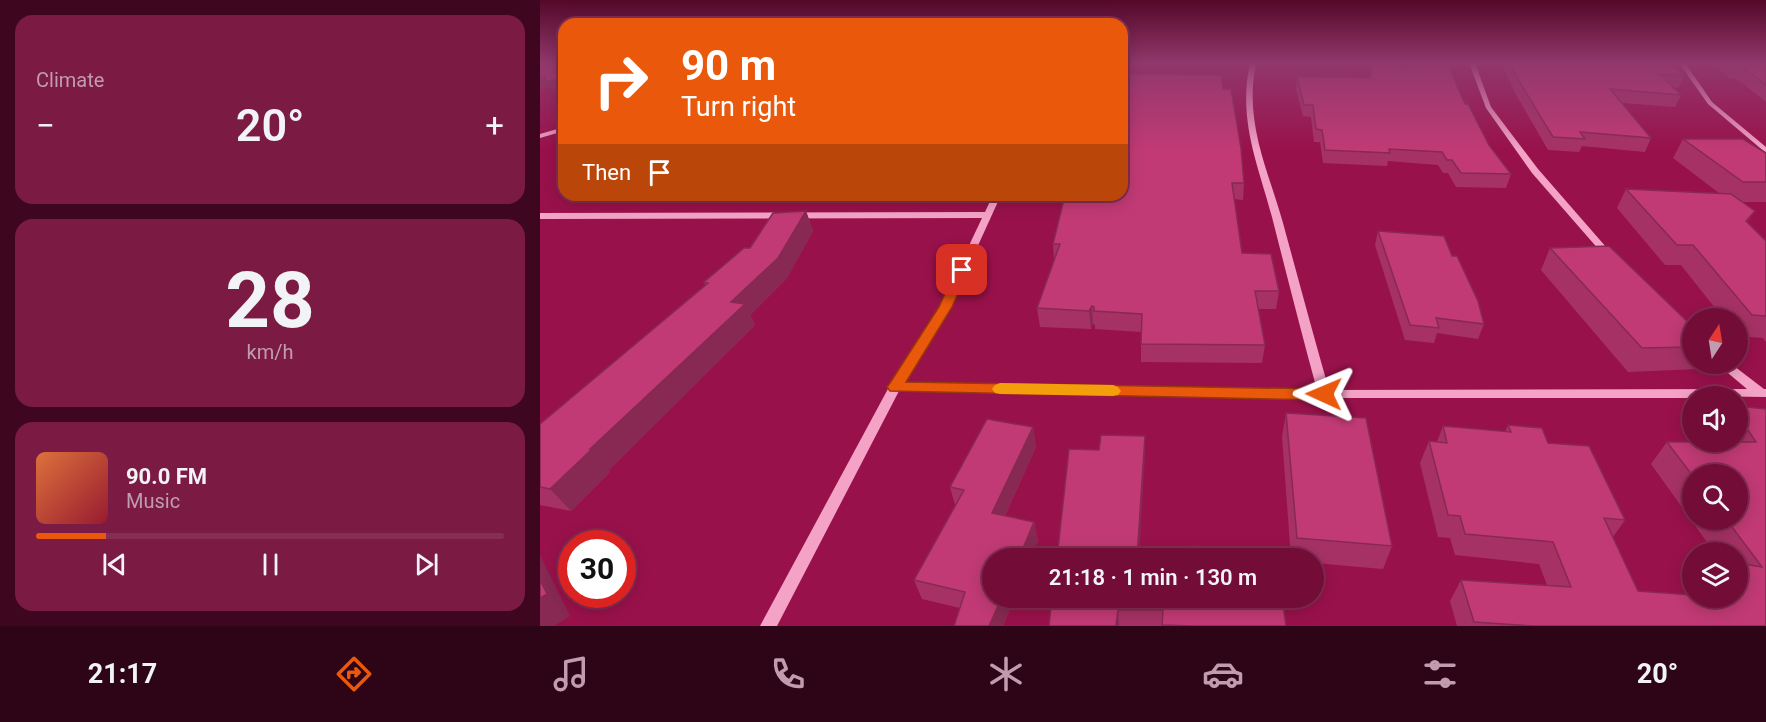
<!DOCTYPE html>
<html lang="en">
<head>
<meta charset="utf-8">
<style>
  body { margin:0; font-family:Roboto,sans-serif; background:#7b1b43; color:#f1f3f6; height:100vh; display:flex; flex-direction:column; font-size:22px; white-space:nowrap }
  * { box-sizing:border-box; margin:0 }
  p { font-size:20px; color:#c19cae }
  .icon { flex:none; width:33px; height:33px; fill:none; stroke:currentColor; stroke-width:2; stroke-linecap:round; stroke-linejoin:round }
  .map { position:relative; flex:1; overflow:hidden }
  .drawer { display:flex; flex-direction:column; gap:15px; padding:15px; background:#3f071f; width:540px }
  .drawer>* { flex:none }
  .banner { position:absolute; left:18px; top:18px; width:570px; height:183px; border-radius:18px; box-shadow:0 3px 15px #0003,0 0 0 2px #852d53; background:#ea580c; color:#fff; overflow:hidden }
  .needle { width:39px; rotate:12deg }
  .fabs { position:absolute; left:1142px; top:308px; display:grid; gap:12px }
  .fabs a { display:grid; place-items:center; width:66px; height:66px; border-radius:50%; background:#730d38; box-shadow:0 3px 15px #0003,0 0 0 2px #852d53; font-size:30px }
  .speed { position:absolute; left:18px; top:530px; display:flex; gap:12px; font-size:30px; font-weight:700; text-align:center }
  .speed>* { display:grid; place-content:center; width:78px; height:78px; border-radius:50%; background:#730d38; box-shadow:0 3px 15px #0003,0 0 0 2px #852d53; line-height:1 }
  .speed .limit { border:9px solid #d22; background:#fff; color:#111 }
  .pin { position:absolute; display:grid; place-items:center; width:51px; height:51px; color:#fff; margin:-26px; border-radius:12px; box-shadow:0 3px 9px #0006 }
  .me { position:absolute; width:66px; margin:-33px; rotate:271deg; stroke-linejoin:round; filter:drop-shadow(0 0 4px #0008) }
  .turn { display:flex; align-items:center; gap:21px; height:126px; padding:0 24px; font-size:27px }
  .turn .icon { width:78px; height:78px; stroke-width:2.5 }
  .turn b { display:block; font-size:42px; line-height:51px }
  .then { display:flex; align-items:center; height:57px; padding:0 24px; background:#0003; gap:12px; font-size:22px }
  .big { font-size:45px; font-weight:600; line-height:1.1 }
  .drawer .tile { flex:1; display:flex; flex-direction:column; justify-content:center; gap:9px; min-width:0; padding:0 21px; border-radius:18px; background:#7b1b43 }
  .drawer .dial { align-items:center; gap:0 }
  .dial b { font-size:78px; line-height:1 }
  .song { display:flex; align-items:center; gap:18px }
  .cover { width:72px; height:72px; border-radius:9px; background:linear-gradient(135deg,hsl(20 70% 55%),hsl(350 70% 35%)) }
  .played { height:6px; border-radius:3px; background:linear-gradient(90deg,#ea580c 15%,#852d53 15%) }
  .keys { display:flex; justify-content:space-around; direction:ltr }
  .heat { display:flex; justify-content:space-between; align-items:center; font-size:33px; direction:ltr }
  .trip { position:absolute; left:442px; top:548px; width:342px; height:60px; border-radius:30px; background:#730d38; box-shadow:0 3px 15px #0003,0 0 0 2px #852d53; font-weight:600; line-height:60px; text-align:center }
  .tab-bar { display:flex; height:96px; justify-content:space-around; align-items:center; background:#2e0516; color:#c19cae }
  .tab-bar .icon { width:42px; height:42px }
  .tab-bar .on { color:#ea580c }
  .tab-bar b { font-size:27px; color:#f1f3f6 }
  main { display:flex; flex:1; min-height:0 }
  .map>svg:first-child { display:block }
</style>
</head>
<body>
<main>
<section class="drawer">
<div class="tile"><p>Climate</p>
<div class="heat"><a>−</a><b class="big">20°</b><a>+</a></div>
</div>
<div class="tile dial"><b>28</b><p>km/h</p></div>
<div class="tile">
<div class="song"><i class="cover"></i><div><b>90.0 FM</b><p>Music</p></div></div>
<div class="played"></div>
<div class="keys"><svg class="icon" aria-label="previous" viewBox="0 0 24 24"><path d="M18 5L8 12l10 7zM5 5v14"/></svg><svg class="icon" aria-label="pause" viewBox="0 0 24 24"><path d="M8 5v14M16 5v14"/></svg><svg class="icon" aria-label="next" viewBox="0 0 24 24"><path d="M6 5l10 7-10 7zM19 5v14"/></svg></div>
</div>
</section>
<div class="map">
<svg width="1226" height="626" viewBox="0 0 1226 626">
  <rect width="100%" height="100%" fill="#99114b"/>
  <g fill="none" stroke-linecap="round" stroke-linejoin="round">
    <path fill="#f4a3c7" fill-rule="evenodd" d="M710,63H716C704,122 727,167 743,223C758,278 773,334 789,390L1207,389L1176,363H1190L1224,389H1226V397L1152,396V398H784L359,391L237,626H220L349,387L400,307L442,218L0,219V213L445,212L453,195H461L410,307L364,383L777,390C762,335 748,280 734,225C720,168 697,123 710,63Z
      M929,63H935L951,107L998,169L1073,255L1075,257L1073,259H1067L992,173L946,108Z
      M1139,63H1145L1172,102L1226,147V153L1168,104Z
      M24,127V131L0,138V134Z"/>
  </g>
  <path fill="#a63265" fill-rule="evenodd" d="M865,63H907L925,104L949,145L971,174L966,188L916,187L908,173H903L898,165L848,161L847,166L783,163L780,142H774L771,117L763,116L756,89L757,77L829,78L832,65L866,68Z
    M961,63H1130L1144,76L1138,88L1133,87L1141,95L1135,107L1082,103L1111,138L1105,152L1042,146L1039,152L1008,150L975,93Z
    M1147,63H1226V102L1197,79L1189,78L1176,67L1149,64Z
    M683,89L704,183L703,200L694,199L702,253L739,291L736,309H718L725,345L722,363L601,362V332L555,329V325L553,324L551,329L500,327L497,308L514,259L513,244Z
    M1143,139L1226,153V202H1203L1215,211L1207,222L1226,241V342L1223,338L1197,336V318H1183L1141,265H1125L1077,208L1086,189L1179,193L1133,158Z
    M354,195H435L433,197L413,195L411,200L355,199Z
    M266,211L273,231L247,278L210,315L215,325L69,470L70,472L31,511L0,505V424L165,285L164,282L210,248Z
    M838,231L912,256L944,324L938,339L897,333L894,343L865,340L835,245Z
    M1010,248L1152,326V363H1161L1157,369L1088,372L1001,270Z
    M1197,406L1226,409V626H917L910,601L921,580L1007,585L999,564L915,555L910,538L898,537L880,463L889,441L897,442L903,426L965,432L968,425L1008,443L1085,520L1073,537L1098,591L1152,597H1197V552H1174L1111,464L1127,442L1197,441ZM1152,474L1197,519H1152Z
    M746,413L852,546L843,569L774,563V558H751L742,437Z
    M493,427L496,447L465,516L494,522L498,542L453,597H475L463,626L420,608L382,599L374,580L415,505L410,487Z
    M512,597L746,626H509Z"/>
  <path fill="#872952" d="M5,76L24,78V90L13,92L10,87L0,89V77Z
    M266,211L273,231L247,278L210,315L215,325L69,470L70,472L31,511L10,489L191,302Z
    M552,306L553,324L551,329L549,311Z
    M493,427L496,447L457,533L452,513Z
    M605,436V456L599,558H597Z
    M494,522L498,542L491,558H479Z
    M0,555L30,616L14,626H0Z
    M462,597H475L463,626H449Z
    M578,610L579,626H576Z"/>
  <path fill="#c13a75" stroke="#872952" stroke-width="1.5" d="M0,63H24V78L7,81L5,76L0,77Z
    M870,63H907L925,104H928L949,145L971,174L921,173L912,160H907L902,152L849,149L850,153L785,150L782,130L776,129L773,105H764L757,77L831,78L832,65L872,68Z
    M970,63H1130L1144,76L1120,74L1141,95L1070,89L1111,138L1040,132L1045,139L1013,137L979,81Z
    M1190,63H1226V85L1203,67H1195Z
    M582,74L681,75L683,89H691L701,148L704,183H692L702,253L731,254L739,291H715L725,345L601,344L602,314L554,311V307L552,306L549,311L497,308L520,244H513L525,195H582Z
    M1143,139H1203L1226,153V182H1203Z
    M1086,189L1191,194L1215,211L1206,221L1226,241V316L1212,315L1153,245H1137Z
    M266,211L238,258L191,302L205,304L50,449H52L10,489L0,487V424L168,283L164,282L204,248H210L233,213Z
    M838,231L904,236L912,256H917L938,301L944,324L896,318L899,328L870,325Z
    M1069,246L1152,326V347L1102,348L1010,248Z
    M1197,406L1226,409V626H993L934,622L921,580L1031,587L1013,542L925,534L920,516L908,515L889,441L907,443L903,426L971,432L968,425L1002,428L1008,443L1049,446L1085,520L1064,518L1098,591L1152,595V597L1198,598L1197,595V563L1222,567L1186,519H1197V474L1152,475L1127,442H1216L1197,414Z
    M746,413L826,418L852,546L757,538Z
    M447,419L493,427L452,513L494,522L479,558H453V597H462L449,626H414L425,592L374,580L424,490L410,487Z
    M561,435L605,436L597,558H517L529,449L559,450Z
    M651,546L691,548L692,558H651Z
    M0,580L7,594L0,598Z
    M512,597H742L746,626H652L622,625L623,610H578L576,626H509Z"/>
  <linearGradient id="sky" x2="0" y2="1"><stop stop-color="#540929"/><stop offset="0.42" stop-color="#91386c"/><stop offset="1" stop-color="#91386c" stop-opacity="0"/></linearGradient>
  <rect width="1226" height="150" fill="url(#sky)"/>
  <path fill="#ea580c" stroke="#983908" stroke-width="1.5" d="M422,266L428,270L412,307L366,382L784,389L789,390L791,394L789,399L784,400L350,391L347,387L350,383L399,307L416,270Z"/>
  <path fill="#f59e0b" d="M460,383L573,385L578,387L581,391L578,395L573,396L460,394L455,393L452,389L455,385Z"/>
</svg>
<div class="fabs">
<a><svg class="needle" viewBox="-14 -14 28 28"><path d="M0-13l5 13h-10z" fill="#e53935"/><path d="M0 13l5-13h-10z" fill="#c19cae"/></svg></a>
<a><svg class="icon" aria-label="sound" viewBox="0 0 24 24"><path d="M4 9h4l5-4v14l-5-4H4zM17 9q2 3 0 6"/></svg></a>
<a><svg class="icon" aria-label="search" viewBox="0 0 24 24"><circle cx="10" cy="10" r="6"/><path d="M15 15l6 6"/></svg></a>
<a><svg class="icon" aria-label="layers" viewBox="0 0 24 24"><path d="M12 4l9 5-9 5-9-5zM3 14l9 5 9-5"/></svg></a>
</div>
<div class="speed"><div class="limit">30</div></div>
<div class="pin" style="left:422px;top:270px;background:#d93025"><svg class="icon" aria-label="arrive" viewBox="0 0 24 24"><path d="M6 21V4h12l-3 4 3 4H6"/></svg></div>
<svg class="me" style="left:784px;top:394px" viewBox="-20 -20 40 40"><path d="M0-17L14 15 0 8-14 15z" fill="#ea580c" stroke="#fff" stroke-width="4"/></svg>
<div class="trip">21:18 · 1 min · 130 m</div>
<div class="banner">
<div class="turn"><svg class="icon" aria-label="right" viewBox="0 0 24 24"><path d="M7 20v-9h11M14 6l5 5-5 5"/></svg><div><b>90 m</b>Turn right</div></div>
<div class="then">Then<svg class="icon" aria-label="arrive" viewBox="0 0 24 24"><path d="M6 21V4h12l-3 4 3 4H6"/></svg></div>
</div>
</div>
</main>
<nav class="tab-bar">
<b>21:17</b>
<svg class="icon on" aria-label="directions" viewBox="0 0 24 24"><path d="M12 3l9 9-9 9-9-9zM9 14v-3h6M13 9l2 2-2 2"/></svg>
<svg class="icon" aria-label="music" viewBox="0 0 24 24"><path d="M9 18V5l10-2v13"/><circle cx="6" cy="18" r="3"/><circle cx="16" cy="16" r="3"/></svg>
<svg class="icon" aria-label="phone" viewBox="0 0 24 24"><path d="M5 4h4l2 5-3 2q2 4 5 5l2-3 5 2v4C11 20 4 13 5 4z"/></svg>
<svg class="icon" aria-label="climate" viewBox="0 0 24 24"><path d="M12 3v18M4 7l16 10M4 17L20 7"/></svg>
<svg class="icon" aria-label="car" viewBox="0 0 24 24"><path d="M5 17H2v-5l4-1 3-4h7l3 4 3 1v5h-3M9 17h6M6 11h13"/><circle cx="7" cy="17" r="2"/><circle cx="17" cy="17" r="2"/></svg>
<svg class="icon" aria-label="filters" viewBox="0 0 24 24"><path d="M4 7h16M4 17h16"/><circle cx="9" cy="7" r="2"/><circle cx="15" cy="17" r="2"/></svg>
<b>20°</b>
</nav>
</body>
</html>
